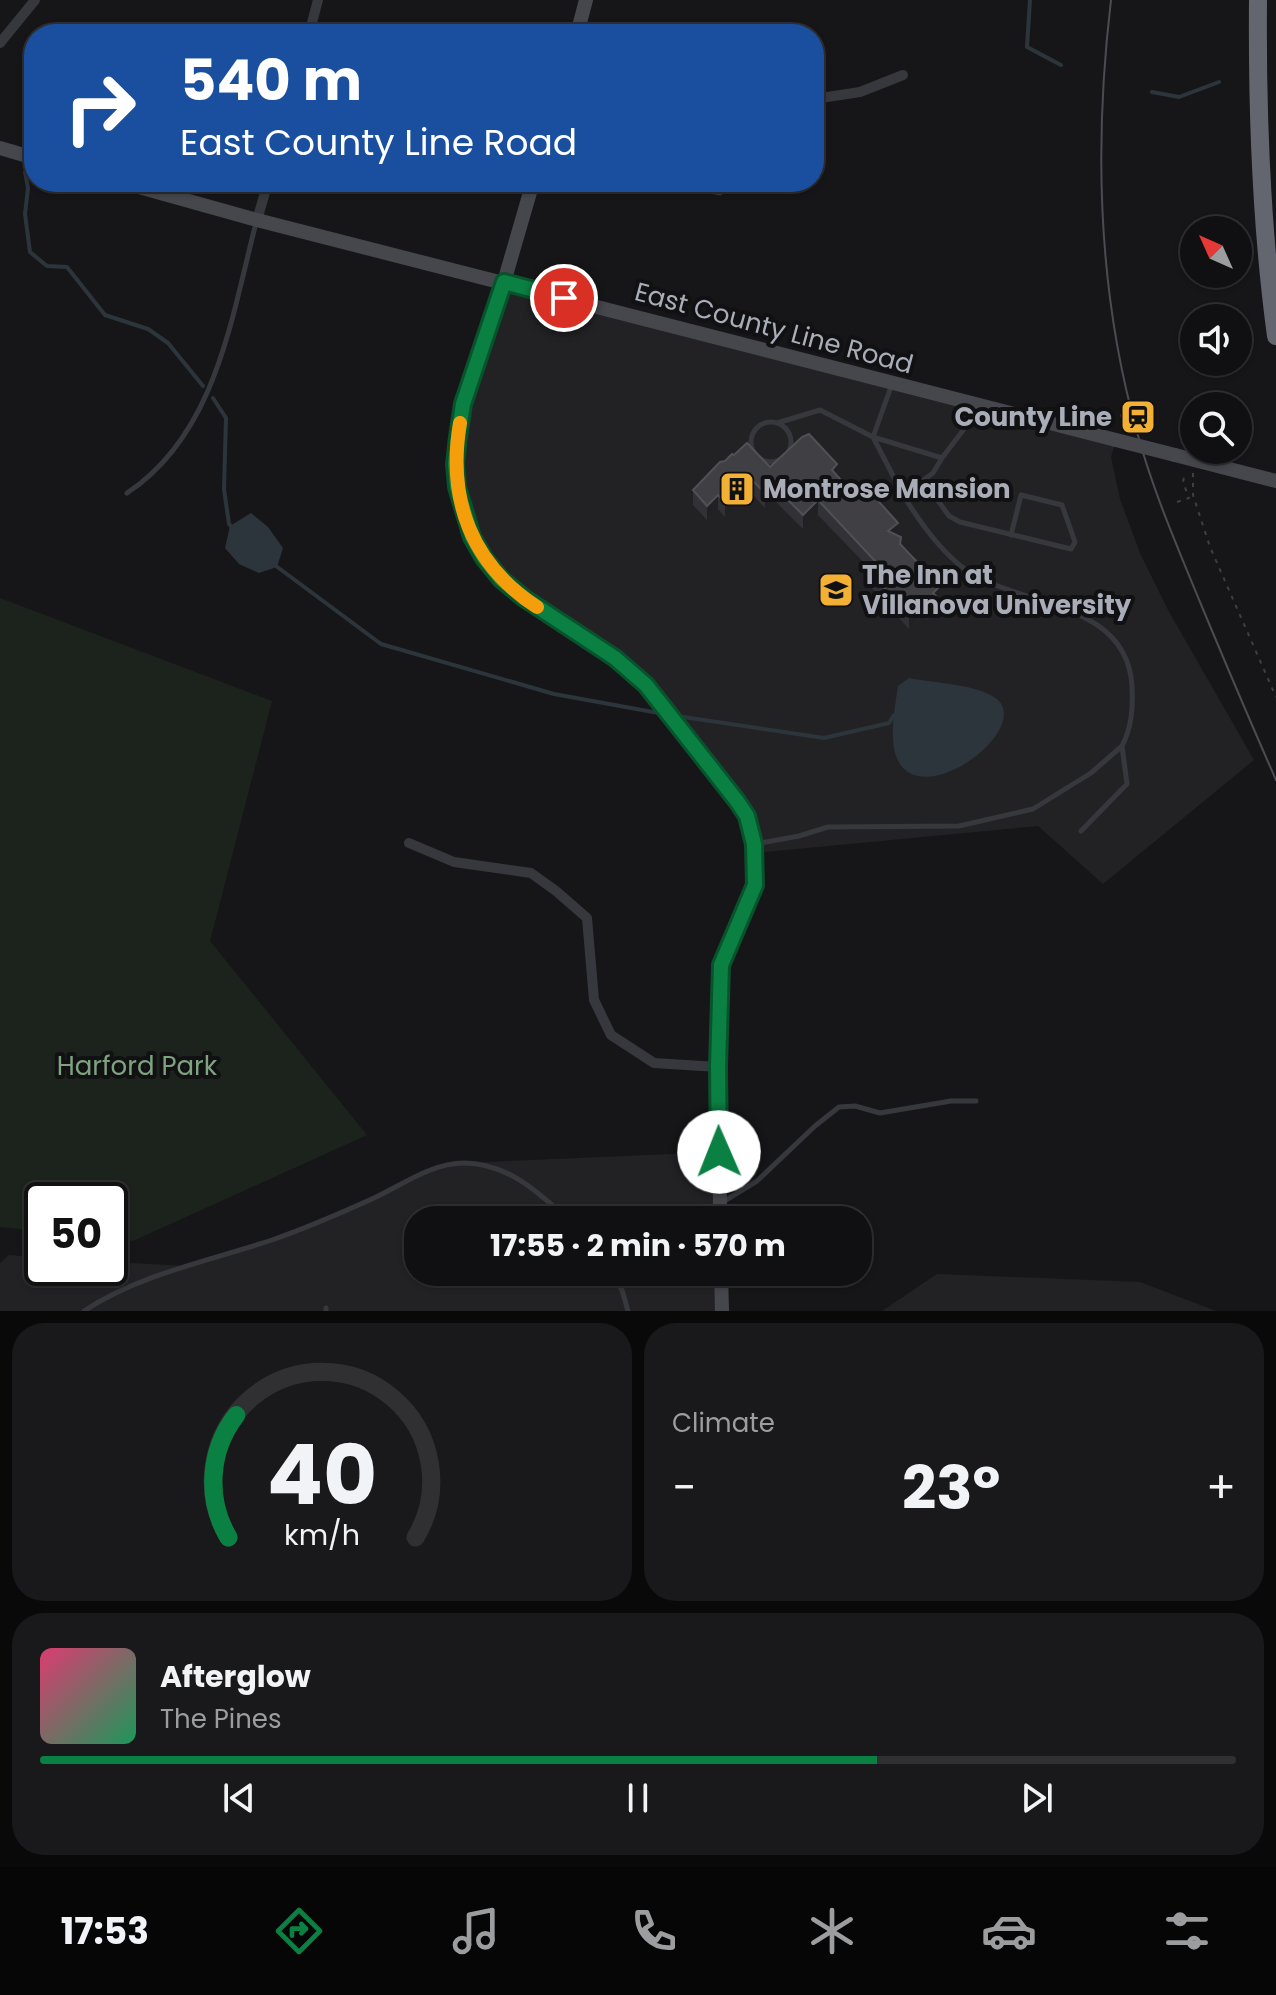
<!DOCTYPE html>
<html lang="en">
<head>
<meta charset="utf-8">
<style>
  body { margin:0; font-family:Poppins,sans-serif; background:#19191b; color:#f1f3f6; height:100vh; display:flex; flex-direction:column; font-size:30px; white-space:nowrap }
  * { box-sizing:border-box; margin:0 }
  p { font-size:26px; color:#9c9d9f }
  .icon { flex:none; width:44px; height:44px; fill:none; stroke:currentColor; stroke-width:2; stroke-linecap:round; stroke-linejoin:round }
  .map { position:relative; height:1311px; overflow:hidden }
  .side { display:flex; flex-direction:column; gap:12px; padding:12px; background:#09090a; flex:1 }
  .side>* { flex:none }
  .hud { position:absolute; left:24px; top:24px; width:800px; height:168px; border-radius:32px; box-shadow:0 2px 6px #0004,0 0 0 2px #303032; background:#1a4fa0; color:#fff; overflow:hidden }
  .needle { width:52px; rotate:315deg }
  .fabs { position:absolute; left:1180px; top:216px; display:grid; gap:16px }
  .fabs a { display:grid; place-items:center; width:72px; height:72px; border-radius:50%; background:#101012; box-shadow:0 2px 6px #0004,0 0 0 2px #303032; font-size:40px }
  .speed { position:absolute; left:24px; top:1182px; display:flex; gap:16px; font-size:40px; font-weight:700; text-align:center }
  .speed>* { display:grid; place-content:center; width:104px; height:104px; border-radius:50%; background:#101012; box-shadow:0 2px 6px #0004,0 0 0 2px #303032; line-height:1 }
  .speed .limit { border:4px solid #111; border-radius:12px; background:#fff; color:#111 }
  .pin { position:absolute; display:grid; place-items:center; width:68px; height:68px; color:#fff; margin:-34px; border:4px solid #fff; border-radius:50%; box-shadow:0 2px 8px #0007 }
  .me { position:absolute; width:88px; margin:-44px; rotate:359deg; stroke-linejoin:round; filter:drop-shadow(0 0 6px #0008) }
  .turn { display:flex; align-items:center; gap:28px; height:168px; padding:0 24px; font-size:36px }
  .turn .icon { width:104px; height:104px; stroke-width:2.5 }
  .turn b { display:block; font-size:56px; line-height:68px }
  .big { font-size:60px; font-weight:700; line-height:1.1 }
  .side .widget { flex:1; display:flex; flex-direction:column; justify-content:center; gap:12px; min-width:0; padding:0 28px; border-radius:32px; background:#19191b }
  .side .dial { align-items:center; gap:0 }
  .dial svg { height:208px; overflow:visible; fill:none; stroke:#303032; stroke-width:7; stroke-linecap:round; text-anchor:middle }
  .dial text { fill:#f1f3f6; stroke:none }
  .song { display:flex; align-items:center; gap:24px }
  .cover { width:96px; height:96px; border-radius:12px; background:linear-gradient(135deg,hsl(340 70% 55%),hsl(150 70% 35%)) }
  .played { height:8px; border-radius:4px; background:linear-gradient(90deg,#0b8043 70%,#303032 70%) }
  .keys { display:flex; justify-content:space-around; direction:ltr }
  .heat { display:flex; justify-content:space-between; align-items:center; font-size:44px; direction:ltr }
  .side .tiles { flex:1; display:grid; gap:12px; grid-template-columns:1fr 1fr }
  .widget:last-child { grid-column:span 2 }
  .trip { position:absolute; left:404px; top:1206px; width:468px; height:80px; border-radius:32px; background:#101012; box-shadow:0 2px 6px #0004,0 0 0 2px #303032; font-weight:700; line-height:80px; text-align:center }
  .tab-bar { display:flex; height:128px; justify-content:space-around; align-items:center; background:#060607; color:#9c9d9f }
  .tab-bar .icon { width:56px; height:56px }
  .tab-bar .on { color:#0b8043 }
  .tab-bar b { font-size:36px; color:#f1f3f6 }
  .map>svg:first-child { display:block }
</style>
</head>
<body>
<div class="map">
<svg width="1276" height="1311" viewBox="0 0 1276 1311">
  <rect width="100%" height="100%" fill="#161618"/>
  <path fill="#222225" d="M504,282L1116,440L1111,457L1120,499L1140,553L1168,610L1254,760L1103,884L1038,826L754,853L747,816L646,685L501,579L465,515L458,437Z
    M719,1152L720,1220H418V1272H721L722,1311H0V1263L9,1255L42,1258V1268H110V1262L190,1266L275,1239L374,1198L431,1170L463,1163Z
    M937,1274L1140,1282L1216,1311H882Z"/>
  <path fill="#1c231d" d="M0,598L272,701L210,941L367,1135L133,1241L110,1238V1200H42V1231L0,1227Z"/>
  <path fill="#2c353c" d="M251,513L268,527L283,548L277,567L259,573L239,564L225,548L230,526Z
    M909,678C932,683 980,684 998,700C1029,730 929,807 900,764C887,744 895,708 898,686Z"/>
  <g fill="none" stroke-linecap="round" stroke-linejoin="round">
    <path stroke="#2c353c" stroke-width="4" d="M1030,0L1027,47L1061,65
      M1152,92L1179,97L1219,82
      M25,172L28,188L25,214L30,252L47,266L67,267L105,315L148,329L168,343L203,386
      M213,398L226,418L224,489L229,524L233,528
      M276,566L381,644L554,694L664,714
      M677,716L824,738L889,723L894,715"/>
    <path stroke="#3d3f44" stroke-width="2" stroke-dasharray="4 6" stroke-linecap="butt" d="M1123,415H1121L1124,427
      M1193,473V495L1210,547L1276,697
      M1177,502L1189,498L1183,482L1185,473"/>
    <path stroke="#37383d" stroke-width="5" d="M700,189L720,193L732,182
      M751 442a20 20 0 1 1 40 0a20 20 0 1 1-40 0Z
      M777,423L820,410L873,437L942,458L933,473L903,495L873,437L892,384
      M942,458L964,429L972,405
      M924,481L949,516L960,522L1071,549L1075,542L1062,505L1021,495L1011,535
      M127,493C216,434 231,319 256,223
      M903,495C920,522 940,551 966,570C1019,607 1127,600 1132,686C1133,707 1132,727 1122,746
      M755,844L799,836L828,827L959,826L1033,809L1091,773L1122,746L1127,784L1081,831
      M721,1203L757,1181L815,1126L839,1107L855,1106L880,1113L951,1101H976
      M610,1272L622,1290L628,1311
      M84,1311C140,1274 209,1261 272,1240C306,1228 341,1213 374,1198C402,1185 432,1163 464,1163C508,1163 539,1193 569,1220
      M326,1311V1308"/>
    <path stroke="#37383d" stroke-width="10" d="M309,34L318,0
      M0,43L35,0
      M814,99L860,92L903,75
      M630,183L631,182
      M257,220L268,182
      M409,843L454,862L531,873L556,891L587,918L594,1000L611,1035L654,1063L718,1067"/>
    <path stroke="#45474d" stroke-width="14" d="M577,34L586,0
      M0,148L34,158
      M121,182L257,220L1116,440
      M533,182L504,282L463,404L455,464L457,487L472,537L484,558L501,579L524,598L615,658L646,685L747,816L754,844L755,885L721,965L719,994L720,1220
      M1175,455L1276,481
      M721,1272L722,1311"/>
    <path stroke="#63666e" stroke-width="18" d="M1258,0C1257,112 1261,225 1276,336"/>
    <path stroke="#4a4c52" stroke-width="2" d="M1111,0C1094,143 1098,293 1137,432C1153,491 1177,546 1200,602C1225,662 1250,721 1276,780"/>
    <path stroke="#45474d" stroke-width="14" d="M1116,440L1175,455"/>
  </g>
  <path fill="#323236" d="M734,455L770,467L837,477L898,536L901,544L940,600L936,604V611L927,620L923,615L909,629L868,584V570L869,568L818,515L803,529L773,499L765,508L751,493L725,517L718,509L707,520L693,505V490L725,461Z"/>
  <path fill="#212124" d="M837,464V479L832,470Z
    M751,479V493L725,517V503Z
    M773,485V499L765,508V493Z
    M718,495V509L707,520V506Z
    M818,500V515L803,529V515Z
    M898,523V537L888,531Z
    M940,586V600L936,604V611L927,620V605L933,593Z
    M923,601V615L909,629V615Z"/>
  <path fill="#3f3f44" stroke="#4f5156" stroke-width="2" d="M809,434L837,464L832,470L840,479L853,492L863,484L898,523L888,531L901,537L900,544L940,586L933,593L936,596L927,605L923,601L909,615L868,570L876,562L818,500L803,515L773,485L765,493L751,479L725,503L718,495L707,506L693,490L720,462L725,461L732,454L734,455L747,443L770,467L802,437Z"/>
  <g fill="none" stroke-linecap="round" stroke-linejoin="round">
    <defs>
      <path id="route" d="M564,298L504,282L463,404L458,437L455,464L457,487L472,537L484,558L501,579L524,598L615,658L646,685L737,801L747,816L754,844L755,885L721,965L718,1067L719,1152"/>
    </defs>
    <use href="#route" stroke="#07532c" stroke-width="20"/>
    <use href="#route" stroke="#0b8043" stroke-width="14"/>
    <path stroke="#f59e0b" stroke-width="14" d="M460,423C447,499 471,564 537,607"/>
  </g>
  <defs>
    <symbol id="station-square" viewBox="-11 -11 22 22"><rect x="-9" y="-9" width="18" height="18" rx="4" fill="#f2b134" stroke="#111113"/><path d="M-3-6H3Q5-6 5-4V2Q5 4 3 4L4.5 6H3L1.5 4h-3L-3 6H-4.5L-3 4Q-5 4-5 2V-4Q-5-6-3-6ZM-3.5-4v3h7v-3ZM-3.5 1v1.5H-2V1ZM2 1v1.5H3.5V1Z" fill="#111"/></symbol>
    <symbol id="building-square" viewBox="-11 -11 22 22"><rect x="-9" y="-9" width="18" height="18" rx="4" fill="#f2b134" stroke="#111113"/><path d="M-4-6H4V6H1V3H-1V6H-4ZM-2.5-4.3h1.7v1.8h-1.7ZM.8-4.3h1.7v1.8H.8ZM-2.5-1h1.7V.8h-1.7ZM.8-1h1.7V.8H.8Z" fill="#111"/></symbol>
    <symbol id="university-square" viewBox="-11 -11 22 22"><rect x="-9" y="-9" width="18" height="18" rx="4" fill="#f2b134" stroke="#111113"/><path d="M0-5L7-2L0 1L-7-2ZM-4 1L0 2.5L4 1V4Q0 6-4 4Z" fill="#111"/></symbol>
  </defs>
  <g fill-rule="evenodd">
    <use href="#station-square" x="1118" y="397" width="40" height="40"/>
    <use href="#building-square" x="717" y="469" width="40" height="40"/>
    <use href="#university-square" x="816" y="570" width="40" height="40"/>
  </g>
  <g text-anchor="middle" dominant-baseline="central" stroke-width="8" stroke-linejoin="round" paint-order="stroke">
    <g font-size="26" fill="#a8adb8" stroke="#111113">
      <text transform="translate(774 328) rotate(15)">East County Line Road</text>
    </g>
    <g font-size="26" font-weight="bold" fill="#a8adb8" stroke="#111113" text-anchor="start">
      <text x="1112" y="417" text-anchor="end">County Line</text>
      <text x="763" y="489">Montrose Mansion</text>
      <text x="862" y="575">The Inn at<tspan x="862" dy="30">Villanova University</tspan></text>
    </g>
    <g font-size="26" fill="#7fa381" stroke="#111113">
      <text x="137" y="1066">Harford Park</text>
    </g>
  </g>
</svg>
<div class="fabs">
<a><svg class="needle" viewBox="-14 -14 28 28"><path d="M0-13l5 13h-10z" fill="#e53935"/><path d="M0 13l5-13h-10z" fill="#9c9d9f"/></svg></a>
<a><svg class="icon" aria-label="sound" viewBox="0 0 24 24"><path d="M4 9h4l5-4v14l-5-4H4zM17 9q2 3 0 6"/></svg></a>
<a><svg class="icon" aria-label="search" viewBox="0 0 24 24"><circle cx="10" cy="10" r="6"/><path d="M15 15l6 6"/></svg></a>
</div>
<div class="speed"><div class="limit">50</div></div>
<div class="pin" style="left:564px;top:298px;background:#d93025"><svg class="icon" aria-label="arrive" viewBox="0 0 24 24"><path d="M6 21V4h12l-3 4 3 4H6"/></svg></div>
<svg class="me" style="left:719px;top:1152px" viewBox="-20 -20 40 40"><circle r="19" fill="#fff"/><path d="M0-13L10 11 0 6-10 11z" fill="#0b8043"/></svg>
<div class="trip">17:55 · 2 min · 570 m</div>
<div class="hud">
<div class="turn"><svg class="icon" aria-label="right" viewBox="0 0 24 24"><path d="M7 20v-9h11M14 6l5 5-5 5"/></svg><div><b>540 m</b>East County Line Road</div></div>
</div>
</div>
<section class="side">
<div class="tiles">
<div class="widget dial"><svg viewBox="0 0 100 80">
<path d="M14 69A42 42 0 1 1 86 69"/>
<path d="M14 69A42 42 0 0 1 17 22" stroke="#0b8043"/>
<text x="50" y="56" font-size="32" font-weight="700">40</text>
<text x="50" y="72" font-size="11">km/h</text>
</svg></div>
<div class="widget"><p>Climate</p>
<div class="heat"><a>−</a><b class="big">23°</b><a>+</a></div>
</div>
<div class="widget">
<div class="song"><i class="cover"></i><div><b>Afterglow</b><p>The Pines</p></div></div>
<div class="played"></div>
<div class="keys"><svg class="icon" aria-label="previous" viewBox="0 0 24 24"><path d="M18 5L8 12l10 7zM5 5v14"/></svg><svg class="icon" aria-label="pause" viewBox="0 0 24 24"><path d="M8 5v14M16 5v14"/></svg><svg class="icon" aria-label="next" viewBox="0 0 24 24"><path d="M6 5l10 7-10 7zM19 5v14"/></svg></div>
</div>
</div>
</section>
<nav class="tab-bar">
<b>17:53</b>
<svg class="icon on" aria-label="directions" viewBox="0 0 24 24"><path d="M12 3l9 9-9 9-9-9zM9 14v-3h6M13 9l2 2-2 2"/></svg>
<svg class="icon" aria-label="music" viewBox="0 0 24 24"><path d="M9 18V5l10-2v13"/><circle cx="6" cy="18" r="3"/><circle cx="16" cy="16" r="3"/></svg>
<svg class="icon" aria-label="phone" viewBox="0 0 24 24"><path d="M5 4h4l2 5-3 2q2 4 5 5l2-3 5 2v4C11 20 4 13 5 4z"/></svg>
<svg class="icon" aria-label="climate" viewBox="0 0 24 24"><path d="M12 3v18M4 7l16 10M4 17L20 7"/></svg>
<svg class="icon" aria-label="car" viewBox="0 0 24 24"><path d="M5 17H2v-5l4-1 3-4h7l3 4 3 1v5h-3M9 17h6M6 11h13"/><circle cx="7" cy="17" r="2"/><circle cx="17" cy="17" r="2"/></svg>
<svg class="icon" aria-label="filters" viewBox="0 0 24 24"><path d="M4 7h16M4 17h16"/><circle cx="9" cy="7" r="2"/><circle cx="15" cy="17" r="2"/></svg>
</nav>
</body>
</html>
